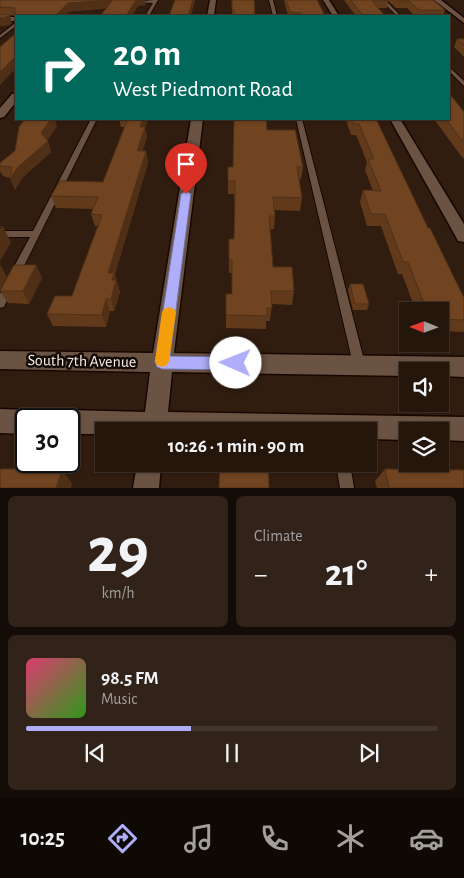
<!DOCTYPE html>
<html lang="en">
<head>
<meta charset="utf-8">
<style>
  body { margin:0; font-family:"Alegreya Sans",sans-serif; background:#312319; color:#f1f3f6; height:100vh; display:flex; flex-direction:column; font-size:19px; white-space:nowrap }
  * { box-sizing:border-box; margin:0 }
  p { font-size:16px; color:#a39f9d }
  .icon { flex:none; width:28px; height:28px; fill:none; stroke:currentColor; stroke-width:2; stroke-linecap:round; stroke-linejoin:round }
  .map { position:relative; height:488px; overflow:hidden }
  .side { display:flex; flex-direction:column; gap:8px; padding:8px; background:#140c06; flex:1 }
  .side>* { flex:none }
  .hud { position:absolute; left:15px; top:15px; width:435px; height:105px; border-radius:0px; box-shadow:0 1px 4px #0004,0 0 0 1px #42352c; background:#00695c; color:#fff; overflow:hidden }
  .needle { width:32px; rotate:271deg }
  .tools { position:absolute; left:399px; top:302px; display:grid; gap:10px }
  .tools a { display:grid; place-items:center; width:50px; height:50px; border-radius:0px; background:#25160b; box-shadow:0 1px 4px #0004,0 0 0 1px #42352c; font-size:25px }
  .speed { position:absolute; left:15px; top:408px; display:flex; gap:10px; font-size:25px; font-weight:700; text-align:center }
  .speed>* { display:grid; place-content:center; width:65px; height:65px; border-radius:50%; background:#25160b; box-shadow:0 1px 4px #0004,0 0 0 1px #42352c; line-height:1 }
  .speed .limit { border:2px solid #111; border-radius:8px; background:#fff; color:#111 }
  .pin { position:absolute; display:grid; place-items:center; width:42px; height:42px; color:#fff; margin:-51px -21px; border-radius:50% 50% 50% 0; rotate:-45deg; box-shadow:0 0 5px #0007 }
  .pin .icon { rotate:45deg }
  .me { position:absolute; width:55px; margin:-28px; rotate:271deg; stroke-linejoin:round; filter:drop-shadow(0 0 4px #0008) }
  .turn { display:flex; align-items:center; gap:18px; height:105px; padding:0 15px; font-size:22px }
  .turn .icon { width:65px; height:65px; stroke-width:2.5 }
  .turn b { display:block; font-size:35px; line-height:42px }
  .big { font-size:38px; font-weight:700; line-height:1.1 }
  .side .widget { flex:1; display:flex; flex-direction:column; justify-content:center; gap:8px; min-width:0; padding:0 18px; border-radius:8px; background:#312319 }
  .side .dial { align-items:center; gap:0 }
  .dial b { font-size:65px; line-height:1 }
  .song { display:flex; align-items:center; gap:15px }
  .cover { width:60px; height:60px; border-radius:8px; background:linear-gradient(135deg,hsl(340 70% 55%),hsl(110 70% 35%)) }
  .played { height:5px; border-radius:2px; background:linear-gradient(90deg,#aeaefa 40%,#42352c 40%) }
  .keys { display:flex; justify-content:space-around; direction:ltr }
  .heat { display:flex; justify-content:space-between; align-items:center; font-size:28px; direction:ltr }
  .side .tiles { flex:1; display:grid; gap:8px; grid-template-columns:1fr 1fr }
  .widget:last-child { grid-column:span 2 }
  .trip { position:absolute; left:95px; top:422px; width:282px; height:50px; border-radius:0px; background:#25160b; box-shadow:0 1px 4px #0004,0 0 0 1px #42352c; font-weight:700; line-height:50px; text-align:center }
  .tab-bar { display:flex; height:80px; justify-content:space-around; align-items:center; background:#0f0904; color:#a39f9d }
  .tab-bar .icon { width:35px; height:35px }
  .tab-bar .on { color:#aeaefa }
  .tab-bar b { font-size:22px; color:#f1f3f6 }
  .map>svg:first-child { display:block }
</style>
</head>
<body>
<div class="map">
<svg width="464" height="488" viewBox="0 0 464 488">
  <rect width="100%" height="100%" fill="#311d0f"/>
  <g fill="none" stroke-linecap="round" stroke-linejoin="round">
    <defs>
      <path id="service" d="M154,0H158L149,16H145L153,3L133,2Z
        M269,0H273L277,16H273Z
        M381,0H385L401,16H397Z
        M15,23H16V26L0,38V35Z
        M449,67L464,81V86L449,71Z
        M91,119H97L20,274L18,276H12L10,274L30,237H0V231H33Z
        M296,119H302L365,364L363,368L359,369L355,368L353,364Z
        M9,282L12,283L14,286L4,307L0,308V294L6,283Z
        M336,464H350L354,488H340Z"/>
      <path id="minor" d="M210,0H216L214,16H207Z
        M323,0H329L339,16H333Z
        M434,0H441L464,18V23Z
        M0,17H16V21H0Z
        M16,93V102L4,117L0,118V108L12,94Z
        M191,119H203L174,353L464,357V377L440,376V371H408V376L172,372L168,412L464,417V441L440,440V431H408V440L369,439V431H104V434H69V419H59L61,414L69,410L145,412L150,372L0,369V351L153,353Z
        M390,119H400L464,224V242L458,241L456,237Z
        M0,409L26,410L34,414L36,419H26V434L0,433Z
        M137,464H161L159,488H133Z"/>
    </defs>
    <use href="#service" stroke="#180700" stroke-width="2"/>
    <use href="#minor" stroke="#180700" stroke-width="3"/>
    <use href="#service" fill="#6a5343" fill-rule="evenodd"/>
    <use href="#minor" fill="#6a5343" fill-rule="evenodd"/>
  </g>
  <path fill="#613a1c" d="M0,0L146,5L16,16V20L15,16L10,15L12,23L9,25L0,26Z
    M232,0L255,16H232Z
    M284,0H317L325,16H288Z
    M344,0H433L445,10L443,16H415L407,8H396L388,1L387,8H378L385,16H356Z
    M457,39H464V57L454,47Z
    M464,112V159L461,156L434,119H449Z
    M25,119H58L55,123L57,126L47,140L51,152L22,178L15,190L10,178L3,176L0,171V163L15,151Z
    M119,119H148L145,128L147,137L142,151H146L148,163L115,274L120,292L114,311H110L106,327L53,326L47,314L72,296L98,226H95L91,214L93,209L56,208L51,196L103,182L124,127H121Z
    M338,119H376L428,228L464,298V332L440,331V311H416L402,274H398L381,226H367L360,202L363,190L373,191L365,170L367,162L356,135H351L346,120H338Z
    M267,130L303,167L301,179H299L302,198L300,211L275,210V216L274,229H270L273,267L294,291L292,305L272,304L270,321H266V329L226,328V315L232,294V273H229V259L234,239L235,210L234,194H228V181L233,167L234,157Z
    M36,265L42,278L29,304L8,303L0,291Z
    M350,284L369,304L367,310H353L348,290Z
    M385,469L464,488H377L375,481Z"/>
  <path fill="#4f3017" d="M113,0L114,7L70,11L65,16H55L68,3Z
    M136,0H145L146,5H139L132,16H126Z
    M193,0H195L191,16H188Z
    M9,15L12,23L9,25L0,26V18Z
    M16,56V68L0,85V72Z
    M51,119H58L55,123L57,126L46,142L48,141L51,152L22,178L15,190L10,178Z
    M143,119H148L145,128L147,137L139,163L137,151L140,127Z
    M146,151L148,163L115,274L120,292L114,311L111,299L108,273Z
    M2,225L11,242L0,261V229Z
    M0,264L7,277L0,290Z
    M36,265L42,278L29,304L23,291Z
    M106,299L110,311L106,327L102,315Z
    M49,461H55L61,469L58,482L46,470Z
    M62,470L72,483L71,488H56Z"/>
  <path fill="#714421" stroke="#4f3017" d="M0,0H111L68,3L55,16H32L34,15L15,16V8L0,7Z
    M113,0H136L126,16H100Z
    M175,0H193L188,16H169Z
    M232,0H254L255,16H234V10H232Z
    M286,0H317L325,16H302L301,13L290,12Z
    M351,0H388L389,1H372L385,16H363Z
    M397,0H433L445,10H419L409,1H398Z
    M0,14L9,15L6,17L0,18Z
    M16,33V56L0,72V47Z
    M457,39H464V45Z
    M449,93L464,112V143L446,119H449Z
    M25,119H51L41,133L48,141L18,167L10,178L12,167L0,166V163L15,151L19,127Z
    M128,119H143L140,127H145L137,151H146L108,273H114L112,280H116L111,299H106L102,315L47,314L55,296H72L102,215L91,214L98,197L51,196L60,181L103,182Z
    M234,119H266L267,130H295L303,167H297L302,198L273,197L275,216H269L273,267H292L294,291H271L272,308H267V316L226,315V294H232V260L229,259V239H234L235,203V181H228V167H233Z
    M352,119H376L428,228H430L464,298V320L440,319V311H427L408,262H403L385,214H371L363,190L381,191L368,159H374L359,124H354Z
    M14,265H36L23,291H0Z
    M350,284H363L369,304H355Z
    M23,455L26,456V461H49L46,470H62L56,488H0V469H18Z
    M220,464H268L269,488H219Z
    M385,469L464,470V488H389Z"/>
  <path fill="#aeaefa" stroke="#7171a2" d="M186,191L191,194L170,356L236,357L241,359L243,363L241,368L236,370L162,369L157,367L155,362L181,194Z"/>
  <path fill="#f59e0b" d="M169,307L174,309L176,312L169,361L167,365L162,367L157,365L155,361L162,312L164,309Z"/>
  <g text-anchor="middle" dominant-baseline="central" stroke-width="5" stroke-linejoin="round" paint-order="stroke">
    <g font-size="16" fill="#fdefe5" stroke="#120a05">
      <text transform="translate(82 361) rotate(1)">South 7th Avenue</text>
    </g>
  </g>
</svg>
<div class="tools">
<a><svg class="needle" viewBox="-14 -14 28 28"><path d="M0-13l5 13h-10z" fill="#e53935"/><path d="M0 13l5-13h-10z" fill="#a39f9d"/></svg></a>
<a><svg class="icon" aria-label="sound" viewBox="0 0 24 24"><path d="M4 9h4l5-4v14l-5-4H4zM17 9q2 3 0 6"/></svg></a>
<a><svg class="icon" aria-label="layers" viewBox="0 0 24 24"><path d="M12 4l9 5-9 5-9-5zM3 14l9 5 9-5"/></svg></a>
</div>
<div class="speed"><div class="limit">30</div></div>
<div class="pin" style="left:186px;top:194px;background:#d93025"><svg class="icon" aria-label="arrive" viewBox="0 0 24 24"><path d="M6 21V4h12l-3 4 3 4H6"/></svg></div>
<svg class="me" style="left:236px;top:363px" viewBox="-20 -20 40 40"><circle r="19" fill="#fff"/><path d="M0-13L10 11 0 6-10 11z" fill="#aeaefa"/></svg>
<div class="trip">10:26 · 1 min · 90 m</div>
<div class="hud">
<div class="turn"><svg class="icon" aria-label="right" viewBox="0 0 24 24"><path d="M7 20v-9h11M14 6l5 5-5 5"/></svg><div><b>20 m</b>West Piedmont Road</div></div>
</div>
</div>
<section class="side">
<div class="tiles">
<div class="widget dial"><b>29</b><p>km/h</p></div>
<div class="widget"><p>Climate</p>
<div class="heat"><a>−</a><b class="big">21°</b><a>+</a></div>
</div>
<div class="widget">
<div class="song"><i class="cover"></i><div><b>98.5 FM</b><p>Music</p></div></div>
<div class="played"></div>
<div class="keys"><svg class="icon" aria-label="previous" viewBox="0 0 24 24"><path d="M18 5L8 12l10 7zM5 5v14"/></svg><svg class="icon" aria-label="pause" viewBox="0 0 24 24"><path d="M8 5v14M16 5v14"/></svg><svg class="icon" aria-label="next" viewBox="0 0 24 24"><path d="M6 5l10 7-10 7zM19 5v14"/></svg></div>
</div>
</div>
</section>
<nav class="tab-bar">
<b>10:25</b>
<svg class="icon on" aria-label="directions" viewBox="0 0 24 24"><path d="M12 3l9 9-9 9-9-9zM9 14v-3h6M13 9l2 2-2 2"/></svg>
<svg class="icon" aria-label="music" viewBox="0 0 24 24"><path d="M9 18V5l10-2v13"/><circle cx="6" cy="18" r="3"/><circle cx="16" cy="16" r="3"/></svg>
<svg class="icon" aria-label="phone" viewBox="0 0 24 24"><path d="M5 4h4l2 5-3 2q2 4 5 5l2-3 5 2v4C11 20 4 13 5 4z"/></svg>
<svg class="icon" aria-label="climate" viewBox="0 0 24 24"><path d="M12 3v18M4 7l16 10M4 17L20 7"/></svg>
<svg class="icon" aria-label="car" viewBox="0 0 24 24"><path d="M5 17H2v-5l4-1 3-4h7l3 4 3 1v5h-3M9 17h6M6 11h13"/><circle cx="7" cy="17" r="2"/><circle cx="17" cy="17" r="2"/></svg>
</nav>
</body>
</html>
